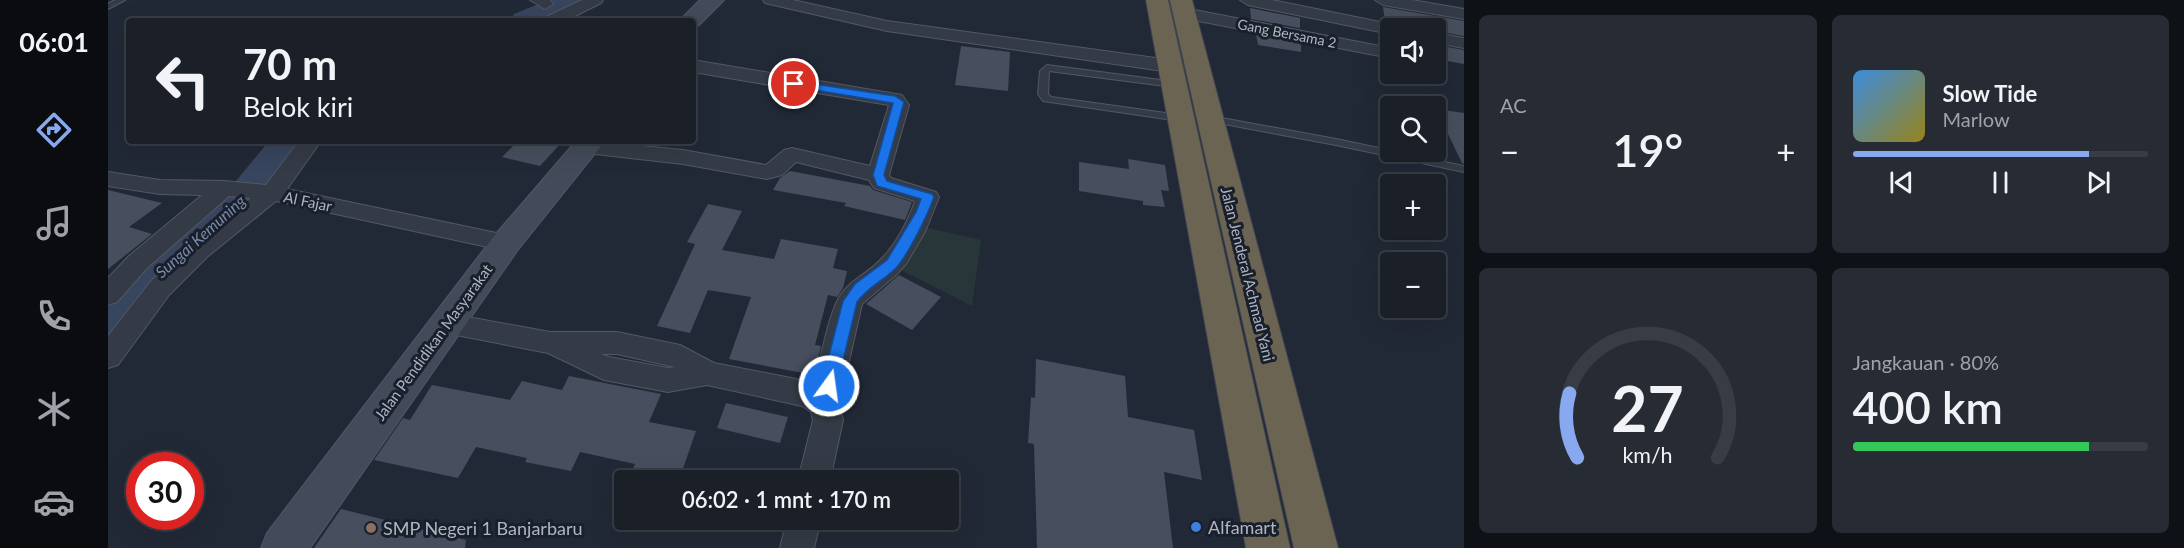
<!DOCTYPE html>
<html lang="id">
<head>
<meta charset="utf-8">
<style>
  body { margin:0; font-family:Lato,sans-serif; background:#272c34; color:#f1f3f6; height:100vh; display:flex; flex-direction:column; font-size:22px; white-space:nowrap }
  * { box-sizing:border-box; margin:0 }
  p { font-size:20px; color:#9fa2a8 }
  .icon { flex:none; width:33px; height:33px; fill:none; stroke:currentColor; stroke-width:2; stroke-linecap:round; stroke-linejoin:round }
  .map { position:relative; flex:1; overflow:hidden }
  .sheet { display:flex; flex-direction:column; gap:15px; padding:15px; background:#0e1116; width:720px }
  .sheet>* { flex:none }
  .guide { position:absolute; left:18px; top:18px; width:570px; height:126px; border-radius:6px; box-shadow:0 6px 24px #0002,0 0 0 2px #383d45; background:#1a1f28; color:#f1f3f6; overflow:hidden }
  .tools { position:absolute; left:1272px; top:18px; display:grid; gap:12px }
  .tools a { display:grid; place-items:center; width:66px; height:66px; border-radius:6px; background:#1a1f28; box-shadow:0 6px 24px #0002,0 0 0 2px #383d45; font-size:30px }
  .speed { position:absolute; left:18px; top:452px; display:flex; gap:12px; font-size:30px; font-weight:700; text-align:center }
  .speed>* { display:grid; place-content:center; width:78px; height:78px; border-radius:50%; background:#1a1f28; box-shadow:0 6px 24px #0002,0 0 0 2px #383d45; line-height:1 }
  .speed .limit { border:9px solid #d22; background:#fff; color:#111 }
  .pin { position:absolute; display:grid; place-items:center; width:51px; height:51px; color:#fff; margin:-26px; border:3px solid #fff; border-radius:50%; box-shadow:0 2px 6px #0007 }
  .me { position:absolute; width:66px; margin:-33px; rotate:14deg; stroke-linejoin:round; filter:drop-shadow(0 0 4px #0008) }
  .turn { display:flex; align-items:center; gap:21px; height:126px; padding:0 18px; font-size:27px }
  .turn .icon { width:78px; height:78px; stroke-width:2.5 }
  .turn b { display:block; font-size:42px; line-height:51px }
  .big { font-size:45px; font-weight:600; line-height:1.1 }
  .sheet .card { flex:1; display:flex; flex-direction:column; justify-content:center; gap:9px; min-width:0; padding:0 21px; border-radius:9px; background:#272c34 }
  .sheet .dial { align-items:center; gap:0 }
  .dial svg { height:156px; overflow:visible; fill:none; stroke:#383d45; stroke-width:7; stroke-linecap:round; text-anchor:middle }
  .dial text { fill:#f1f3f6; stroke:none }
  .song { display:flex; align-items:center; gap:18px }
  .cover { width:72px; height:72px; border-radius:9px; background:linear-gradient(135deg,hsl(210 70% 55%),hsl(50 70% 35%)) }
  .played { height:6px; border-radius:3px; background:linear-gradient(90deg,#88a8ef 80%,#383d45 80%) }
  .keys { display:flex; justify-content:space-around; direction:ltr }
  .heat { display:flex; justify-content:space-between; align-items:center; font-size:33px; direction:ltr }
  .charge { height:9px; border-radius:4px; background:linear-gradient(90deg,#34c759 80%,#383d45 0) }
  .sheet .tiles { flex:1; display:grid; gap:15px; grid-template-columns:repeat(2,1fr) }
  .trip { position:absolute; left:506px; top:470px; width:345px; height:60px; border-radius:6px; background:#1a1f28; box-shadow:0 6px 24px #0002,0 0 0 2px #383d45; font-weight:600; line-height:60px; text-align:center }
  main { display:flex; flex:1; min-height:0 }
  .dock { display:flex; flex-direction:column; width:108px; justify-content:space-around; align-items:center; background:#0a0c10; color:#9fa2a8 }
  .dock .icon { width:42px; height:42px }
  .dock .selected { color:#88a8ef }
  .dock b { font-size:27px; color:#f1f3f6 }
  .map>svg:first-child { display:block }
</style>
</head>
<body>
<main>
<nav class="dock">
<b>06:01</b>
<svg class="icon selected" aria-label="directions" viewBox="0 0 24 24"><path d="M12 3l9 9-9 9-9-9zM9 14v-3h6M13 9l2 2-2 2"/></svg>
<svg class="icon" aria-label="music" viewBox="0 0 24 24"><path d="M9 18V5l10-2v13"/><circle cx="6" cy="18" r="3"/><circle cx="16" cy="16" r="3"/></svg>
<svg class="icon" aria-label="phone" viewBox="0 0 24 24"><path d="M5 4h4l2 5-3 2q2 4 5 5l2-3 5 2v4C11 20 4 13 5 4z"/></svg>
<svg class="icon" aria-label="climate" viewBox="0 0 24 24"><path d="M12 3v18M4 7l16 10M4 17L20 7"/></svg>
<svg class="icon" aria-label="car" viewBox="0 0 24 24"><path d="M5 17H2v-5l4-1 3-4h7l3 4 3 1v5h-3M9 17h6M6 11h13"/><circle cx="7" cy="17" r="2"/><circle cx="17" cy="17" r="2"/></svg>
</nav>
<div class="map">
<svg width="1356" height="548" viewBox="0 0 1356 548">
  <rect width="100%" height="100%" fill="#222936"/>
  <path fill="#273739" d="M815,227L873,240L864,306L789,268Z"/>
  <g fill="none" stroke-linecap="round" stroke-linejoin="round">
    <path fill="#38455e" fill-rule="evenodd" d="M440,0H480C464,23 426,21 401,21L406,14Z
      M161,141H200L158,199L76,272L53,297L18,343L0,348V295L44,250L128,181Z"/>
  </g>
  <path fill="#474f5e" d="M1275,7L1356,21V36L1328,31V28H1292L1277,21Z
    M1142,8L1192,18V28L1143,19Z
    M1148,34L1193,43V52L1150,45Z
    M1328,45L1356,50V64L1328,59Z
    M853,46L902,52L900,91L847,85Z
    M1328,109L1356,113V164L1354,163Z
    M410,141H455L432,166L394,157Z
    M1020,159L1057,165L1061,191L1053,190L1057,207L1035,205V201L971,191V162L1021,169Z
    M682,171L762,186L765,190L804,202L797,220L736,206L738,203L665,190L672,178Z
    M0,190L54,203L21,227L44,234L0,269Z
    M600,204L634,211L614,250L666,259L673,239L730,249L725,268L739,271L735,288L729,297L720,295L707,345L713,346L706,375L621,359L643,297L600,290L582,333L549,326L587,244L579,242Z
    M791,275L833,297L804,330L758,304Z
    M928,359L1017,376L1020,417L1086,430L1094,480L1056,472L1065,548H929L926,444L920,443L923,397L927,398Z
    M461,376L553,394L541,422L588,431L571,480H521L527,464L472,452L463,471L417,462L419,458L368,447L350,478L266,460L295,418L302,420L324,385L402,400L414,381L454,390Z
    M618,403L680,417L672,443L609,428Z
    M233,509L358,540L357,548H206Z"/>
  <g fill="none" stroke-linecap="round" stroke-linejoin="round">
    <defs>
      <path id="lane" d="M7,0H17L0,9V4Z
        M939,65L1068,82V86L1065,87L941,71L940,94L943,97L1072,115L1077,118L1072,121L935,101L930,94L932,71Z
        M1103,116L1228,139L1356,166V172L1228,145L1100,121L1098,119Z"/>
      <path id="street" d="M422,0H442L445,4L437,9Z
        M474,0H495L493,3L457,21H435L438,17Z
        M655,0H685L779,21L1062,60L1069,62L1071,66L1069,70L1062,72L779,31L657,3Z
        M1132,0H1164L1282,24L1290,28H1282V34L1140,5Z
        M1267,0H1304L1356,9V19L1275,5Z
        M1076,8L1282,48V58L1070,17L1068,13L1070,9Z
        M1328,33L1356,38V48L1328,43Z
        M585,60L794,95L801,105L781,175L783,178L828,192L831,197L817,232L798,264L788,275L754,304L731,405L735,420L722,480H690L705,420L703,412L694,406L599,385L560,392L496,380L440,353L338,333L328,330L324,323L328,316L338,313L442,332H509L572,345L606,363L688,379L706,385C712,363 721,309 734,293C743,280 758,274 769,263C787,247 799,223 807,201L766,188L761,180L688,162L674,175L659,179L575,164L478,153L470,152L467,147L470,142L482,141L575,150L658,165L676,150L684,148L762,166L781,105L585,72ZM493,354H509L567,367L560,368L501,357Z
        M191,141H213L179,189L398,235L407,237L410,243L407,249L398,251L168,201L99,257L61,295L10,365L0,368V336L43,281L81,245L143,198L121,196L39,268L9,302L0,305V278L21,256L94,195L52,194L0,186V172L52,180L116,181L158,185Z
        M679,519H713L706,548H672Z"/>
      <path id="secondary" d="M592,0H616L590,26L585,27V21H571Z
        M468,141H497L409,251L202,548H153L159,533L387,235Z"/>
      <path id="highway" d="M1038,0H1060L1182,548H1138Z
        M1062,0H1084L1230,548H1186Z"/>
    </defs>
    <use href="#lane" stroke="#525864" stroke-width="2"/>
    <use href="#street" stroke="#525864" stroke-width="2"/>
    <use href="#secondary" stroke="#525864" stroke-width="2"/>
    <use href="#highway" stroke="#3f4551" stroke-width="2"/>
    <use href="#lane" fill="#353b46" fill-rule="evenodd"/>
    <use href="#street" fill="#353b46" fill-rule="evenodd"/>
    <use href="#secondary" fill="#434a59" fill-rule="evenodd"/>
    <use href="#highway" fill="#6c6452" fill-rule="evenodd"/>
  </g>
  <path fill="#1a73e8" stroke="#114b97" stroke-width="1.5" d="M686,81L787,96L796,102L776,175L779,181L824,194L826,197C820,214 800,255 788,268C775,281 760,287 749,302L729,386L726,391L721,392L715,391L713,386L735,301L747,284L779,260L808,212L813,199L769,186L765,175L785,103L683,86V82Z"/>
  <circle fill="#3f7fe0" stroke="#1a202b" stroke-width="2" cx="1088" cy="527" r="6"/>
  <circle fill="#8d6e63" stroke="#1a202b" stroke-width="2" cx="263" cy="528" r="6"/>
  <g text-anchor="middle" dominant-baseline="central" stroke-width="6" stroke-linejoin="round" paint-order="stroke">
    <g font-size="14" fill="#afb5c3" stroke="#1a202b">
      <text transform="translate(1179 33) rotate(11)">Gang Bersama 2</text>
    </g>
    <g font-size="15" fill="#afb5c3" stroke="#1a202b">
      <text transform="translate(200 201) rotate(12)">Al Fajar</text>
      <text transform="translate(1140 274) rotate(76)">Jalan Jenderal Achmad Yani</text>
      <text transform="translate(325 342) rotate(-54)">Jalan Pendidikan Masyarakat</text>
    </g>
    <g font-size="16" font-style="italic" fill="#7a8aaa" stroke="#1a202b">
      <text transform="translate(92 236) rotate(-42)">Sungai Kemuning</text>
    </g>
    <g font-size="18" fill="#afb5c3" stroke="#1a202b" text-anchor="start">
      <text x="1100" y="527">Alfamart</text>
      <text x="275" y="528">SMP Negeri 1 Banjarbaru</text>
    </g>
  </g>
</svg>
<div class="tools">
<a><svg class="icon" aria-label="sound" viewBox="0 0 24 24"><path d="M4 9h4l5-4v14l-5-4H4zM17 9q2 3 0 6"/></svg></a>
<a><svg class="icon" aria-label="search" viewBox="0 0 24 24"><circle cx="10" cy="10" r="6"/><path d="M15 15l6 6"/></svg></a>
<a>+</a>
<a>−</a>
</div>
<div class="speed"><div class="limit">30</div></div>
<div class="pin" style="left:686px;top:84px;background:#d93025"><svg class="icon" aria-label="arrive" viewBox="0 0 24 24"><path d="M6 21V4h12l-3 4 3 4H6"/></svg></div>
<svg class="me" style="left:721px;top:386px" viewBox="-20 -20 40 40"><circle r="17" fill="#1a73e8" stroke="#fff" stroke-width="3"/><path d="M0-11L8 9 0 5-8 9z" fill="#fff"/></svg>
<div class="trip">06:02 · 1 mnt · 170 m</div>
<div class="guide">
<div class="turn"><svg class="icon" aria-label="left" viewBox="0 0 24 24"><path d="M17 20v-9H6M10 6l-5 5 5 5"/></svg><div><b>70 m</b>Belok kiri</div></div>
</div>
</div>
<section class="sheet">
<div class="tiles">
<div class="card"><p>AC</p>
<div class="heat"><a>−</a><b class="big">19°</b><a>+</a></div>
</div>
<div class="card">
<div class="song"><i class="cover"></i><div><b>Slow Tide</b><p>Marlow</p></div></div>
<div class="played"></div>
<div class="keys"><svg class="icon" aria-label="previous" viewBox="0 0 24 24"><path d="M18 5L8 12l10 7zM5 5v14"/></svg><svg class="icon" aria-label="pause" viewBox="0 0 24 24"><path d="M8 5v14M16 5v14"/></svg><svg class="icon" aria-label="next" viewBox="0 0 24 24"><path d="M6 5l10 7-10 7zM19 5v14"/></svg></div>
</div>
<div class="card dial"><svg viewBox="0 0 100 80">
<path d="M14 69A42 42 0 1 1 86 69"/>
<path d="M14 69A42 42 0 0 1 10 36" stroke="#88a8ef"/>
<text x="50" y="56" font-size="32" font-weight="700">27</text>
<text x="50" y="72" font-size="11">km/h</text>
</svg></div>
<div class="card"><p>Jangkauan · 80%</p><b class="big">400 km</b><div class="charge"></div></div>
</div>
</section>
</main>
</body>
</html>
